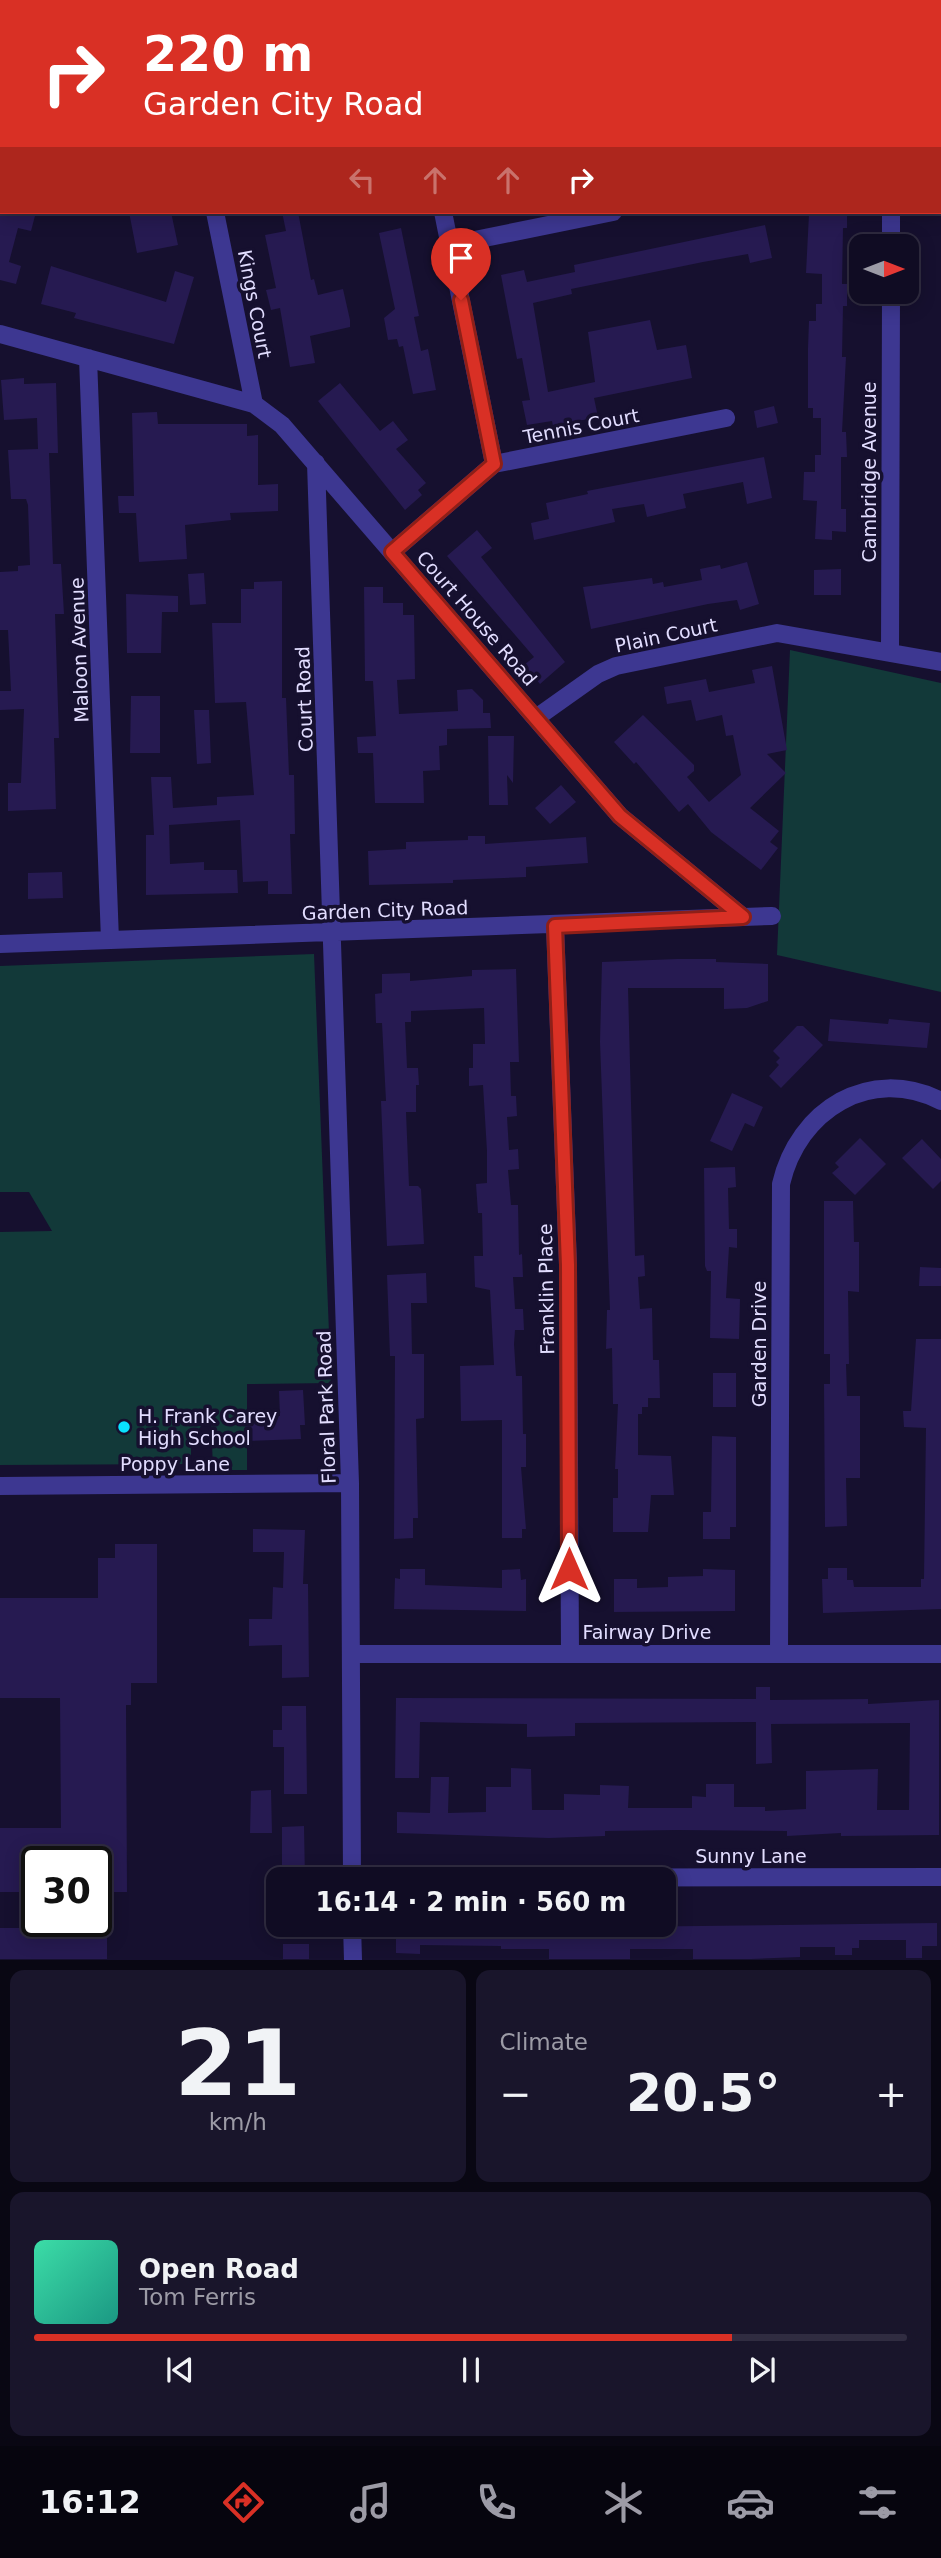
<!DOCTYPE html>
<html lang="en">
<head>
<meta charset="utf-8">
<style>
  body { margin:0; font-family:"DejaVu Sans",sans-serif; background:#19152b; color:#f1f3f6; height:100vh; display:flex; flex-direction:column; font-size:26px; white-space:nowrap }
  * { box-sizing:border-box; margin:0 }
  p { font-size:23px; color:#9c9ba6 }
  .icon { flex:none; width:38px; height:38px; fill:none; stroke:currentColor; stroke-width:2; stroke-linecap:round; stroke-linejoin:round }
  .map { position:relative; height:1960px; overflow:hidden }
  .drawer { display:flex; flex-direction:column; gap:10px; padding:10px; background:#090713; flex:1 }
  .drawer>* { flex:none }
  .guide { position:absolute; left:0px; top:0px; width:942px; height:214px; box-shadow:0 4px 18px #0003,0 0 0 2px #302c41; background:#d93025; color:#fff; overflow:hidden }
  .needle { width:46px; rotate:90deg }
  .fabs { position:absolute; left:849px; top:234px; display:grid; gap:14px }
  .fabs a { display:grid; place-items:center; width:70px; height:70px; border-radius:14px; background:#100c23; box-shadow:0 4px 18px #0003,0 0 0 2px #302c41; font-size:35px }
  .speed { position:absolute; left:21px; top:1846px; display:flex; gap:14px; font-size:35px; font-weight:700; text-align:center }
  .speed>* { display:grid; place-content:center; width:91px; height:91px; border-radius:50%; background:#100c23; box-shadow:0 4px 18px #0003,0 0 0 2px #302c41; line-height:1 }
  .speed .limit { border:4px solid #111; border-radius:10px; background:#fff; color:#111 }
  .pin { position:absolute; display:grid; place-items:center; width:60px; height:60px; color:#fff; margin:-72px -30px; border-radius:50% 50% 50% 0; rotate:-45deg; box-shadow:0 0 7px #0007 }
  .pin .icon { rotate:45deg }
  .me { position:absolute; width:77px; margin:-38px; rotate:0deg; stroke-linejoin:round; filter:drop-shadow(0 0 5px #0008) }
  .turn { display:flex; align-items:center; gap:24px; height:147px; padding:0 28px; font-size:32px }
  .turn .icon { width:91px; height:91px; stroke-width:2.5 }
  .turn b { display:block; font-size:49px; line-height:60px }
  .lanes { display:flex; align-items:center; height:66px; padding:0 28px; background:#0003; justify-content:center; gap:35px; direction:ltr }
  .lanes .off { opacity:.35 }
  .big { font-size:52px; font-weight:700; line-height:1.1 }
  .drawer .tile { flex:1; display:flex; flex-direction:column; justify-content:center; gap:10px; min-width:0; padding:0 24px; border-radius:14px; background:#19152b }
  .drawer .dial { align-items:center; gap:0 }
  .dial b { font-size:91px; line-height:1 }
  .song { display:flex; align-items:center; gap:21px }
  .cover { width:84px; height:84px; border-radius:10px; background:linear-gradient(135deg,hsl(160 70% 55%),hsl(170 70% 35%)) }
  .played { height:7px; border-radius:4px; background:linear-gradient(90deg,#d93025 80%,#302c41 80%) }
  .keys { display:flex; justify-content:space-around; direction:ltr }
  .heat { display:flex; justify-content:space-between; align-items:center; font-size:38px; direction:ltr }
  .drawer .tiles { flex:1; display:grid; gap:10px; grid-template-columns:1fr 1fr }
  .tile:last-child { grid-column:span 2 }
  .trip { position:absolute; left:266px; top:1867px; width:410px; height:70px; border-radius:14px; background:#100c23; box-shadow:0 4px 18px #0003,0 0 0 2px #302c41; font-weight:700; line-height:70px; text-align:center }
  .dock { display:flex; height:112px; justify-content:space-around; align-items:center; background:#06050e; color:#9c9ba6 }
  .dock .icon { width:49px; height:49px }
  .dock .active { color:#d93025 }
  .dock b { font-size:32px; color:#f1f3f6 }
  .map>svg:first-child { display:block }
</style>
</head>
<body>
<div class="map">
<svg width="941" height="1960" viewBox="0 0 941 1960">
  <rect width="100%" height="100%" fill="#16102f"/>
  <path fill="#123939" d="M790,650L941,683V992L777,955Z
    M314,954L331,1383L247,1384V1470H213L211,1416L191,1437V1464L0,1465V1232L52,1231L29,1192H0V966Z"/>
  <path fill="#261a51" d="M0,212H36L31,231L18,228L9,262L21,266L16,284L0,280Z
    M129,212H171L178,245L137,253Z
    M282,212H298L311,280L314,279L318,295L343,289L350,320V327L310,336L315,363L290,367L280,308L271,310L266,290L276,288L265,235L286,231Z
    M821,212H847V228H843L842,284H847V306H843L842,357H846L842,432H846L847,457H841V509H846V532L832,531V540L815,539L817,501L803,500L804,472H815V455H821V418H813V408H808V348L809,321H816V304H822V274L806,273L809,214Z
    M765,225L772,258L750,263L748,254L703,262L571,289L572,294L533,303L548,392L595,382L588,332L650,320L657,350L686,345L692,378L594,398L598,417L553,426L552,421L527,425L522,401L530,400L522,358L517,359L501,275L524,270L527,282L575,272L574,265Z
    M401,228L419,316L414,317L421,351L428,349L436,390L413,394L403,346L399,347L397,339L388,340L384,318L395,309L379,233Z
    M51,266L166,302L175,271L194,277L174,344L74,318L76,313L41,304Z
    M24,378V384L56,383L58,453H49L53,564H61L64,614H55L59,738H54L56,809L8,811V783H21L24,709L0,710V691H11L8,630H0V572L18,571V566L30,565L28,505L26,499H11L8,450L38,449L37,418L4,420L1,380Z
    M340,383L380,431L393,421L408,440L396,449L426,483L418,490L422,495L405,510L318,401Z
    M774,406L778,423L757,428L754,411Z
    M157,412L158,424H247V436L258,435V485L278,484V511L230,513L231,520L185,525L187,559L139,562L136,513H119L118,496H134L132,413Z
    M764,457L772,498L747,504L743,482L683,494L686,508L647,517L644,504L612,509L615,522L534,540L531,523L549,519L546,503L588,494L587,491Z
    M477,530L492,548L481,557L565,662L540,684L524,665L534,657L447,556Z
    M747,562L759,604L740,610L737,600L708,604L591,629L583,587L652,578L653,584L663,582L664,587L702,580L700,569L720,565L721,569Z
    M841,569V595H814V570Z
    M204,573L206,604L190,605L188,574Z
    M282,581V698H286L289,775H294L295,834H290L292,894H268V881L243,882L240,820L169,825L170,864L204,862V870H237L238,893L146,895V835H154L151,777H171L173,808L217,805V797L254,795L246,702L215,703L212,623H241V589H254V582Z
    M364,587H383V603H403V615H414L415,679L397,680L399,714L458,711L457,690L472,689L483,700V713H490L491,728L447,729V745L439,746L440,770L423,771L424,803H375L373,753H358L357,737L376,736L373,681H365Z
    M126,594L178,596V612H162L161,653H127Z
    M772,666L787,750L767,754L786,773L750,808L779,831L770,842L778,848L761,870L711,832L688,804L679,812L636,762L634,764L614,742L643,715L694,765V771L687,777L709,802L741,775L733,735L726,736L722,715L696,721L691,700L667,704L664,687L706,679L709,692L755,683L752,670Z
    M131,696H160V753H130Z
    M194,710H209L211,763L197,764Z
    M488,736H514L513,783L507,775L508,805H489Z
    M561,785L576,802L550,824L535,808Z
    M468,836H485V844L586,837L588,863L526,867V877L453,880V883L369,885L368,851L406,849V842L468,840Z
    M62,872L63,898L28,899V873Z
    M677,959H716V962L768,964V1001L747,1008L724,1009V988H628L635,1256L644,1255L645,1276L638,1277L640,1309L652,1308L653,1360H659L660,1398H648V1407H642V1414H638V1455L671,1456L674,1495H651L648,1532H613V1498H618V1469H615L618,1404H613L612,1348L606,1349L607,1310H610L600,1042L602,962Z
    M516,969L519,1062H510L511,1096H516L517,1116L507,1117L509,1150L518,1149L519,1169L508,1170L511,1205H518L519,1255L522,1254L523,1277H513L515,1309H523L524,1330H515L514,1344L516,1376H522L523,1434H526V1467H521L526,1529H522V1538H502V1420L461,1421L460,1366L494,1365L490,1290L475,1287L474,1256H483L482,1213H478L476,1184L487,1183V1151L483,1085L469,1086V1068H473V1044H485L484,1008L411,1011V1022H405L407,1068H418L419,1085H416V1112H406L409,1186H418L421,1189L424,1244L387,1246L381,1101H386L382,1023H376L375,994L382,993V974L410,973V981L472,976V970Z
    M830,1019L888,1024L889,1019L930,1023L927,1048L828,1041Z
    M797,1026H803L823,1045L781,1088L769,1076L779,1065L776,1062L780,1058L773,1051Z
    M732,1093L763,1107L754,1127L745,1123L732,1151L710,1141Z
    M860,1138L886,1164L855,1195L832,1173L839,1167L835,1163Z
    M922,1139L941,1159V1181L933,1189L902,1158Z
    M735,1167L736,1187L728,1188L729,1229H737V1248L729,1247L726,1298L740,1299L739,1339L710,1338L711,1271H707L705,1266L704,1168Z
    M824,1201H853L854,1242H859V1292L848,1291L849,1364H846L847,1396H860V1478H846L847,1526L825,1527L824,1384H830V1354H824Z
    M920,1267L941,1268V1286H919Z
    M426,1273L427,1303H411L412,1354H424V1418L416,1419L418,1518H413V1538L394,1539L395,1356H390L387,1275Z
    M916,1339H941V1609L823,1613L822,1579H828V1568H847V1580H853L854,1587H921V1579H924L926,1428L904,1427L903,1411H911Z
    M713,1373H736V1407H713Z
    M303,1390L305,1425H300L301,1439L247,1441L245,1417L280,1416L279,1391Z
    M712,1436L736,1437V1527H730V1539H703V1512H711Z
    M253,1529L305,1530L303,1584H308L309,1677L282,1678V1645L249,1646V1619H272L273,1587L283,1588L284,1552H253Z
    M115,1544H157V1683H131V1705H126L127,1892H96V1862H37V1892H0V1828H61L60,1698H0V1598H98V1558H115Z
    M400,1569H425V1585L502,1588V1570L520,1569L521,1580L526,1579V1611L394,1609L395,1578L400,1579Z
    M703,1569L735,1570V1611L614,1612V1579H637V1588L668,1587V1577L703,1576Z
    M756,1687H770V1700L868,1699V1704L939,1700V1835L841,1836V1833L787,1836V1831L677,1830L605,1831V1836L549,1838L397,1833V1812L430,1813L431,1777H449L448,1813L486,1812V1787H511V1768L531,1769L532,1810H564V1794L600,1795V1785L629,1786L628,1808H692V1796L706,1797V1784H734V1807H765V1811L806,1809V1771L878,1769L877,1810H909L910,1723L771,1724L772,1763L756,1764V1722L575,1723V1736L527,1737V1724L420,1722L419,1778H395L396,1698L756,1699Z
    M282,1706H306L307,1794H284V1747H273V1730H282Z
    M271,1790L272,1833H250L251,1791Z
    M304,1826L305,1880H282V1827Z
    M90,1922H107V1959H0V1928H90Z
    M937,1923V1946H922V1958H906V1940H859V1948H852V1955H835V1947H800V1957L751,1959H693V1949H630V1959H549V1949H501V1946L420,1945V1954L396,1953V1925L615,1927Z
    M283,1944H309V1959H283Z"/>
  <g fill="none" stroke-linecap="round" stroke-linejoin="round">
    <path stroke="#3d3791" stroke-width="18" d="M628,0L629,2
      M388,2L397,0
      M892,2V0
      M215,212L254,404
      M443,212L494,464
      M450,245L613,212
      M891,247V212
      M0,334L254,404L282,425L620,816L743,917
      M88,358L110,940
      M316,463L350,1483L352,1880
      M392,552L494,464L726,418
      M890,653L891,292
      M536,718L598,674L616,666L777,633L941,662
      M555,926L568,1265L570,1652
      M0,944L772,916
      M0,1486L350,1483
      M352,1654H941
      M779,1654L781,1184C798,1110 870,1065 941,1101
      M352,1878L941,1877
      M352,1925L353,1960"/>
  </g>
  <g fill="none" stroke-linecap="round" stroke-linejoin="round">
    <defs>
      <path id="route" d="M461,300L494,464L392,552L620,816L743,917L555,926L568,1265L569,1569"/>
    </defs>
    <use href="#route" stroke="#8d1f18" stroke-width="18"/>
    <use href="#route" stroke="#d93025" stroke-width="12"/>
  </g>
  <circle fill="#09e2ff" stroke="#16102f" stroke-width="2.5" cx="124" cy="1427" r="7"/>
  <g text-anchor="middle" dominant-baseline="central" stroke-width="7" stroke-linejoin="round" paint-order="stroke">
    <g font-size="19" fill="#e2ddff" stroke="#16102f">
      <text transform="translate(255 304) rotate(79)">Kings Court</text>
      <text transform="translate(581 426) rotate(-11)">Tennis Court</text>
      <text transform="translate(869 472) rotate(-90)">Cambridge Avenue</text>
      <text transform="translate(477 618) rotate(49)">Court House Road</text>
      <text transform="translate(666 635) rotate(-12)">Plain Court</text>
      <text transform="translate(79 650) rotate(-92)">Maloon Avenue</text>
      <text transform="translate(304 699) rotate(-92)">Court Road</text>
      <text transform="translate(385 910) rotate(-2)">Garden City Road</text>
      <text transform="translate(546 1289) rotate(-91)">Franklin Place</text>
      <text transform="translate(759 1344) rotate(-90)">Garden Drive</text>
      <text transform="translate(326 1407) rotate(-92)">Floral Park Road</text>
      <text x="175" y="1464">Poppy Lane</text>
      <text x="647" y="1632">Fairway Drive</text>
      <text x="751" y="1856">Sunny Lane</text>
    </g>
    <g font-size="19" fill="#e2ddff" stroke="#16102f" text-anchor="start">
      <text x="138" y="1416">H. Frank Carey<tspan x="138" dy="22">High School</tspan></text>
    </g>
  </g>
</svg>
<div class="fabs">
<a><svg class="needle" viewBox="-14 -14 28 28"><path d="M0-13l5 13h-10z" fill="#e53935"/><path d="M0 13l5-13h-10z" fill="#9c9ba6"/></svg></a>
</div>
<div class="speed"><div class="limit">30</div></div>
<div class="pin" style="left:461px;top:300px;background:#d93025"><svg class="icon" aria-label="arrive" viewBox="0 0 24 24"><path d="M6 21V4h12l-3 4 3 4H6"/></svg></div>
<svg class="me" style="left:569px;top:1569px" viewBox="-20 -20 40 40"><path d="M0-17L14 15 0 8-14 15z" fill="#d93025" stroke="#fff" stroke-width="4"/></svg>
<div class="trip">16:14 · 2 min · 560 m</div>
<div class="guide">
<div class="turn"><svg class="icon" aria-label="right" viewBox="0 0 24 24"><path d="M7 20v-9h11M14 6l5 5-5 5"/></svg><div><b>220 m</b>Garden City Road</div></div>
<div class="lanes"><svg class="icon off" aria-label="left" viewBox="0 0 24 24"><path d="M17 20v-9H6M10 6l-5 5 5 5"/></svg><svg class="icon off" aria-label="ahead" viewBox="0 0 24 24"><path d="M12 20V5M6 11l6-6 6 6"/></svg><svg class="icon off" aria-label="ahead" viewBox="0 0 24 24"><path d="M12 20V5M6 11l6-6 6 6"/></svg><svg class="icon" aria-label="right" viewBox="0 0 24 24"><path d="M7 20v-9h11M14 6l5 5-5 5"/></svg></div>
</div>
</div>
<section class="drawer">
<div class="tiles">
<div class="tile dial"><b>21</b><p>km/h</p></div>
<div class="tile"><p>Climate</p>
<div class="heat"><a>−</a><b class="big">20.5°</b><a>+</a></div>
</div>
<div class="tile">
<div class="song"><i class="cover"></i><div><b>Open Road</b><p>Tom Ferris</p></div></div>
<div class="played"></div>
<div class="keys"><svg class="icon" aria-label="previous" viewBox="0 0 24 24"><path d="M18 5L8 12l10 7zM5 5v14"/></svg><svg class="icon" aria-label="pause" viewBox="0 0 24 24"><path d="M8 5v14M16 5v14"/></svg><svg class="icon" aria-label="next" viewBox="0 0 24 24"><path d="M6 5l10 7-10 7zM19 5v14"/></svg></div>
</div>
</div>
</section>
<nav class="dock">
<b>16:12</b>
<svg class="icon active" aria-label="directions" viewBox="0 0 24 24"><path d="M12 3l9 9-9 9-9-9zM9 14v-3h6M13 9l2 2-2 2"/></svg>
<svg class="icon" aria-label="music" viewBox="0 0 24 24"><path d="M9 18V5l10-2v13"/><circle cx="6" cy="18" r="3"/><circle cx="16" cy="16" r="3"/></svg>
<svg class="icon" aria-label="phone" viewBox="0 0 24 24"><path d="M5 4h4l2 5-3 2q2 4 5 5l2-3 5 2v4C11 20 4 13 5 4z"/></svg>
<svg class="icon" aria-label="climate" viewBox="0 0 24 24"><path d="M12 3v18M4 7l16 10M4 17L20 7"/></svg>
<svg class="icon" aria-label="car" viewBox="0 0 24 24"><path d="M5 17H2v-5l4-1 3-4h7l3 4 3 1v5h-3M9 17h6M6 11h13"/><circle cx="7" cy="17" r="2"/><circle cx="17" cy="17" r="2"/></svg>
<svg class="icon" aria-label="filters" viewBox="0 0 24 24"><path d="M4 7h16M4 17h16"/><circle cx="9" cy="7" r="2"/><circle cx="15" cy="17" r="2"/></svg>
</nav>
</body>
</html>
